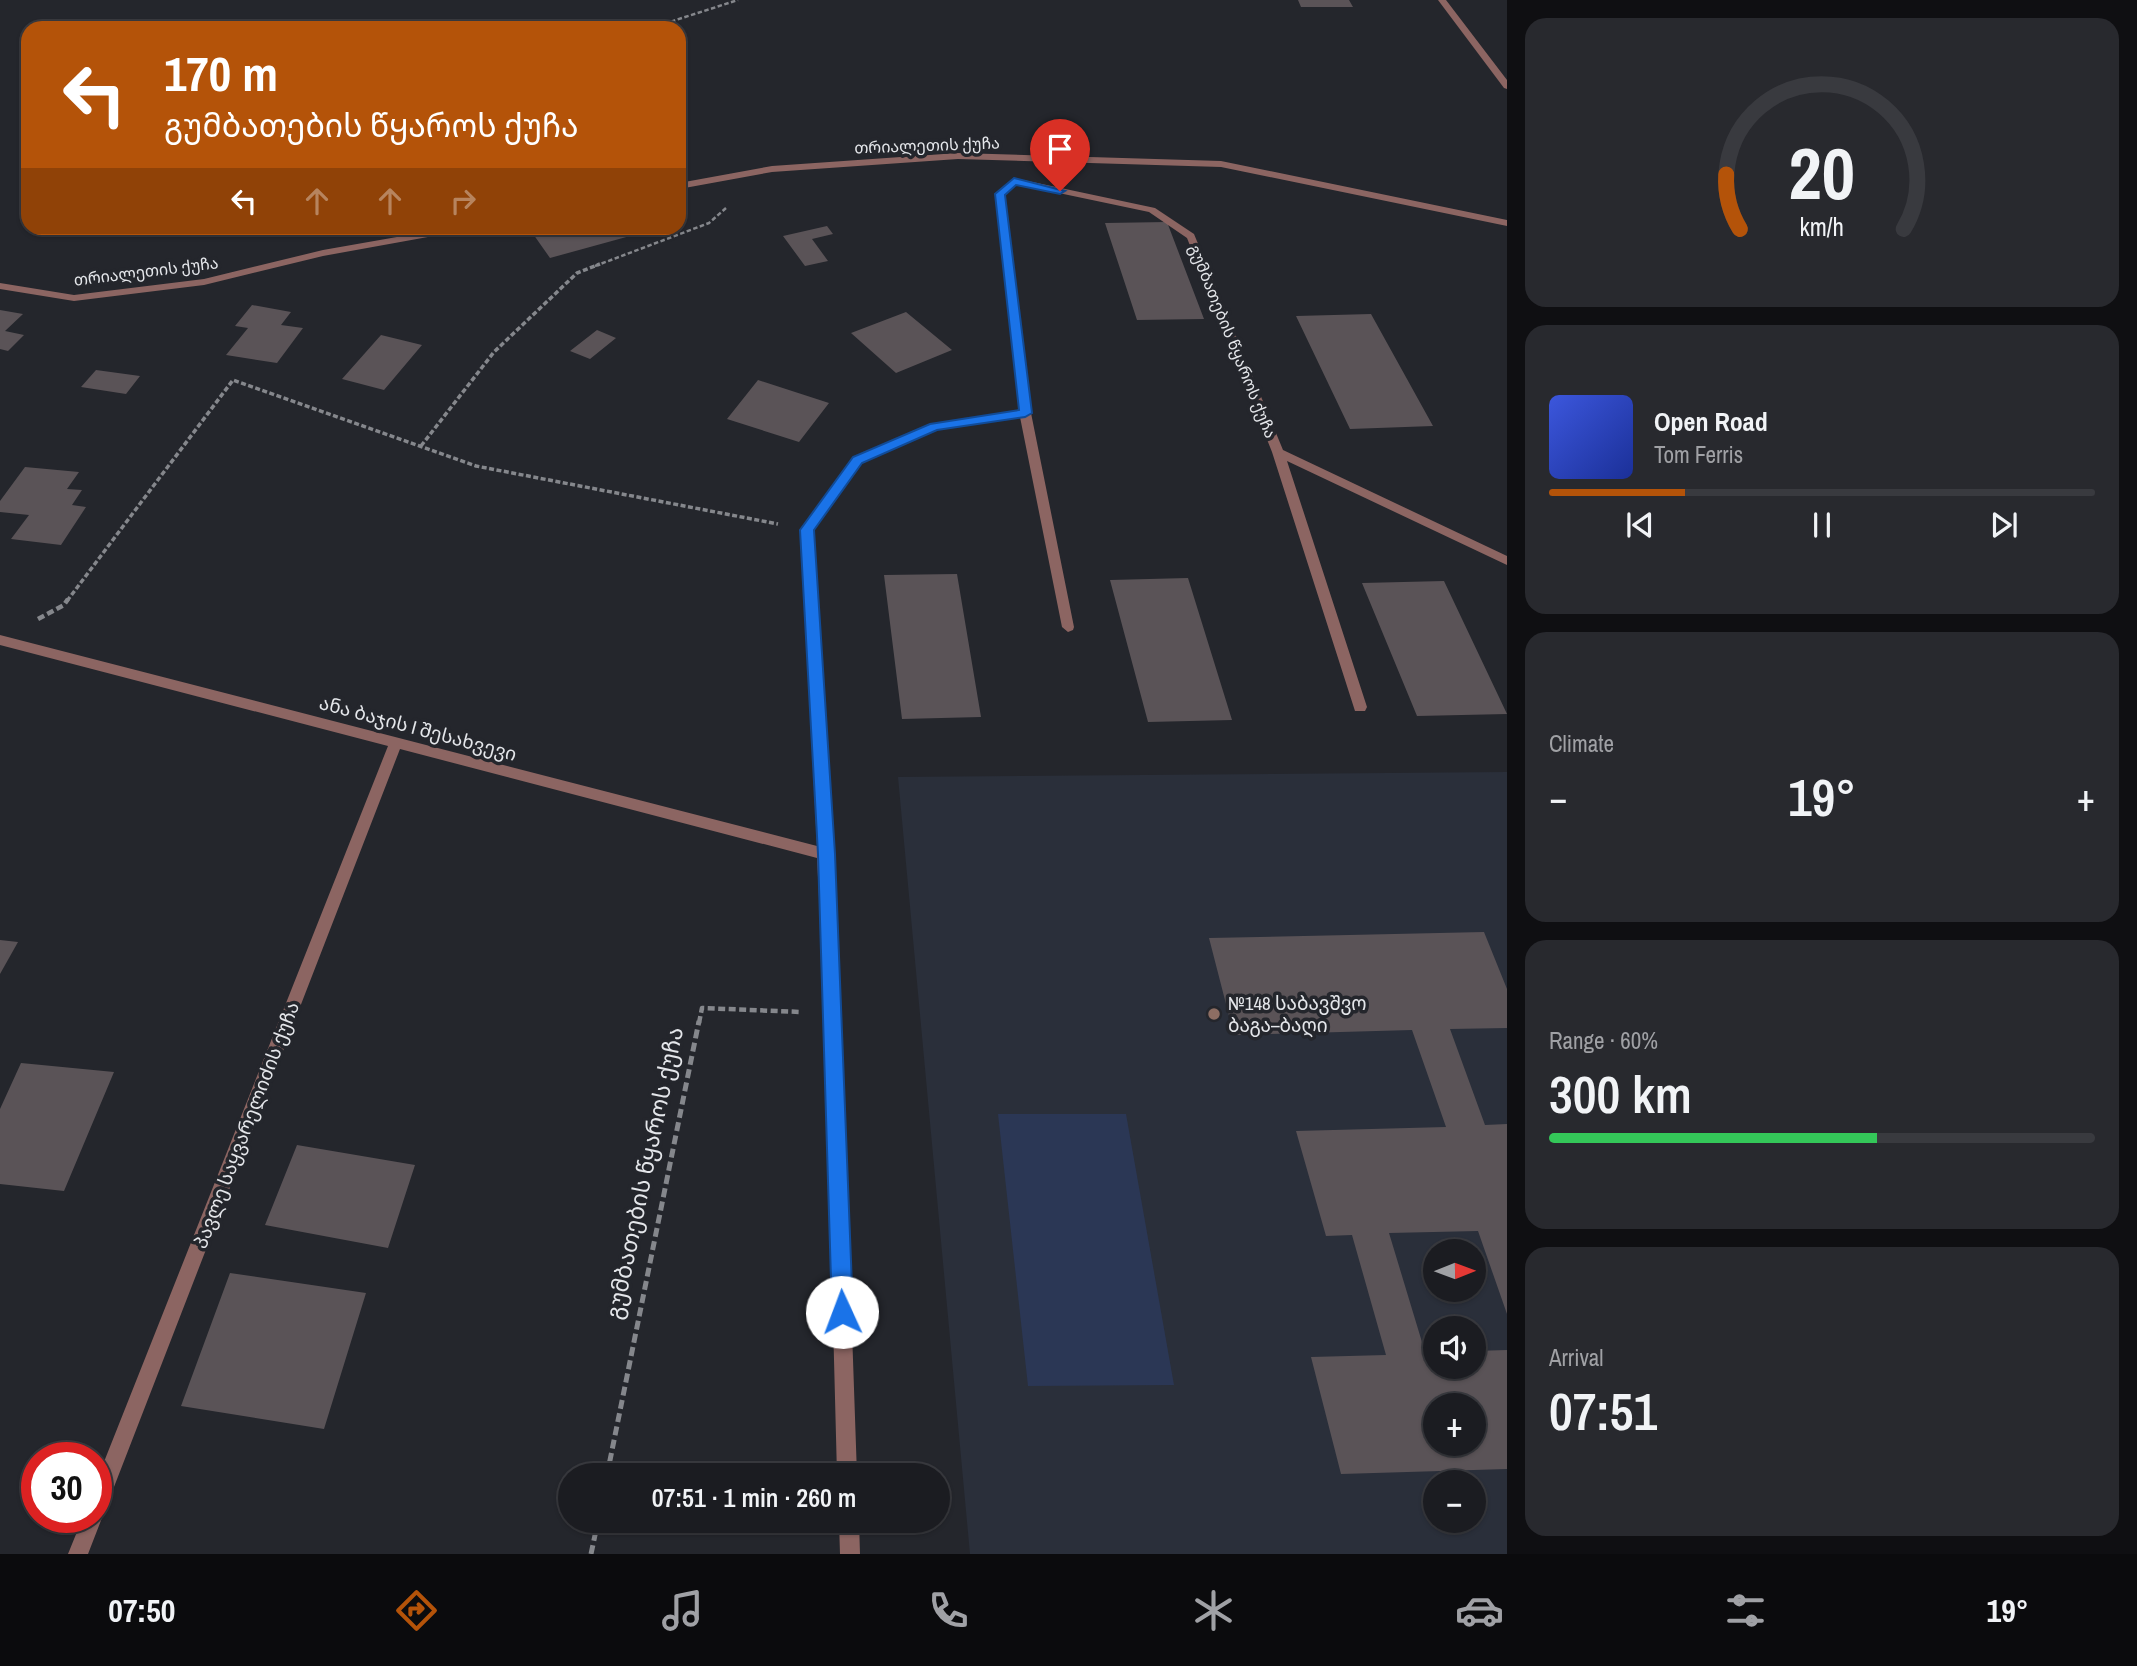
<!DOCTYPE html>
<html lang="en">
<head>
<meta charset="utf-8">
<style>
  body { margin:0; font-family:"Archivo Narrow","Noto Sans Georgian",sans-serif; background:#28292e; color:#f1f3f6; height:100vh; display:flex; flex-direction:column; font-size:26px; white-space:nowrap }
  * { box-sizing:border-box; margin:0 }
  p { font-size:23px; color:#a0a1a5 }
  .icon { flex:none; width:38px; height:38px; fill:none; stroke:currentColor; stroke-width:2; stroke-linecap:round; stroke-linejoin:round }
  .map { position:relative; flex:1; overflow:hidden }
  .panel { display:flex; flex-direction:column; gap:18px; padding:18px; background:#0f0f12; width:630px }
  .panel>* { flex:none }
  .guide { position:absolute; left:21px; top:21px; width:665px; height:214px; border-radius:21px; box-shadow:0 2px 5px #0004,0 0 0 2px #393a3f; background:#b45309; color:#fff; overflow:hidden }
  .needle { width:46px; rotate:89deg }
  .buttons { position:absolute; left:1423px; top:1239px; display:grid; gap:14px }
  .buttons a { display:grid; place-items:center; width:63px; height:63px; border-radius:50%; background:#1b1c21; box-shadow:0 2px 5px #0004,0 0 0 2px #393a3f; font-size:35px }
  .speed { position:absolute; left:21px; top:1442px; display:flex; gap:14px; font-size:35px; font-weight:700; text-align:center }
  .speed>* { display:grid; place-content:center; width:91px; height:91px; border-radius:50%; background:#1b1c21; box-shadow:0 2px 5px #0004,0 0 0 2px #393a3f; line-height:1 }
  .speed .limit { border:10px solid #d22; background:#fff; color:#111 }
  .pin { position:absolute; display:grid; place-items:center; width:60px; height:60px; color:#fff; margin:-72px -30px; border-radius:50% 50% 50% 0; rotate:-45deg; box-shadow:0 0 7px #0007 }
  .pin .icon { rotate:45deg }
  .me { position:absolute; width:77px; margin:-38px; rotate:358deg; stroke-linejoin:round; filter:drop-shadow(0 0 5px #0008) }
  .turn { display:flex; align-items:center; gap:24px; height:147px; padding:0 28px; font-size:32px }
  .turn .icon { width:91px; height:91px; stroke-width:2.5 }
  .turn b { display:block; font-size:49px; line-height:60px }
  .lanes { display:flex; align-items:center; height:66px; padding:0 28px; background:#0003; justify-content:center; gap:35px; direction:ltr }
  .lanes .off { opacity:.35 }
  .big { font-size:52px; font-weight:600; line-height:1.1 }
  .panel .widget { flex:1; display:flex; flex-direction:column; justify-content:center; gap:10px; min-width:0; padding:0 24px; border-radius:21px; background:#28292e }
  .panel .dial { align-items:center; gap:0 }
  .dial svg { height:182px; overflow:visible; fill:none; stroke:#393a3f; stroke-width:7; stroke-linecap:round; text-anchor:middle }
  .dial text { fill:#f1f3f6; stroke:none }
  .song { display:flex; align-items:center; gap:21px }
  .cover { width:84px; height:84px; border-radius:10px; background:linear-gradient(135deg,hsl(230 70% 55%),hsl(230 70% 35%)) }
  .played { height:7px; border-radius:4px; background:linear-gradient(90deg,#b45309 25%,#393a3f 25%) }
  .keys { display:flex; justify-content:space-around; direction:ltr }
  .heat { display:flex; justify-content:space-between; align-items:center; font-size:38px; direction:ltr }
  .charge { height:10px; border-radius:5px; background:linear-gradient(90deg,#34c759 60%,#393a3f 0) }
  .trip { position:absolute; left:558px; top:1463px; width:392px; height:70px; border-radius:35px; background:#1b1c21; box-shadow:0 2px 5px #0004,0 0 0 2px #393a3f; font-weight:600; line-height:70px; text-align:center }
  .dock { display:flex; height:112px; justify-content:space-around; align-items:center; background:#0b0b0d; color:#a0a1a5 }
  .dock .icon { width:49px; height:49px }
  .dock .selected { color:#b45309 }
  .dock b { font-size:32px; color:#f1f3f6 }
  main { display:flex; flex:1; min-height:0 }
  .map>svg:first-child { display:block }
</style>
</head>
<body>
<main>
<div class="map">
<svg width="1507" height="1554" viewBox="0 0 1507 1554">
  <rect width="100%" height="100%" fill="#24262c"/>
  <path fill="#2a2f3a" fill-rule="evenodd" d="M1507,772V1554H970L898,777ZM1435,1251H1474V1290H1435ZM1435,1328H1474V1367H1435ZM1435,1405H1474V1444H1435ZM1435,1482H1474V1521H1435Z"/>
  <path fill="#2b3755" d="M998,1114H1126L1174,1385L1028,1386Z"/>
  <path fill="#5a5357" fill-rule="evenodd" d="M1298,0H1349L1353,7H1301Z
    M1167,222L1204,319L1137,320L1105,223Z
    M827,226L833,234L812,239L828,261L805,266L783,236Z
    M544,228H622L630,236L550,258L531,231Z
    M252,305L291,312L281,325L303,328L277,363L226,355L248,328L235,326Z
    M0,310L23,314L5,331L24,335L8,351L0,349Z
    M906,312L952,350L896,373L851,333Z
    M1371,314L1433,426L1350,429L1296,316Z
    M597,330L616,338L590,359L570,351Z
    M381,335L422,345L384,390L342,379Z
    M96,370L140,376L126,394L81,387Z
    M758,380L829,403L799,442L727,419Z
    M25,467L79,472L67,489L82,490L72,505L86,507L61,545L11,539L29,515L0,512V501Z
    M957,574L981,717L902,719L884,575Z
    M1188,578L1232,720L1148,722L1110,580Z
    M1444,581L1507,714L1417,716L1362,583Z
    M1484,932L1507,989V1028L1450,1029L1485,1125L1507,1124V1314L1478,1231L1389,1233L1425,1352H1435V1367H1474V1351L1507,1350V1469L1341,1474L1311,1357L1386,1355L1352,1235L1326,1236L1296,1131L1446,1127L1412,1030L1234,1035L1209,938ZM1435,1405H1474V1444H1435Z
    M0,940L18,942L0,974Z
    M21,1063L114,1072L64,1191L0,1184V1109Z
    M297,1145L415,1165L388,1248L265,1225Z
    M230,1273L366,1293L324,1429L181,1406Z"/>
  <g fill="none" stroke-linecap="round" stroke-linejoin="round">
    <path stroke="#85878c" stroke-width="2.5" stroke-dasharray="4.5 2.5" stroke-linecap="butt" d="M651,28L738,0
      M595,266L709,223L726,208"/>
    <path stroke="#85878c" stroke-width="3.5" stroke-dasharray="5 2.5" stroke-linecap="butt" d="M421,446L494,352L577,273L600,264
      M67,601L233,380L476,466L778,524"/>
    <path stroke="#85878c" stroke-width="4.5" stroke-dasharray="7 3.5" stroke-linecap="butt" d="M38,619L64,605L68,599
      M699,1023L702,1008L801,1012"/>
    <path stroke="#85878c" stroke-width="5" stroke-dasharray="9 4.5" stroke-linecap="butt" d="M607,1475L699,1021
      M591,1554L598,1521"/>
    <path fill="#8c6562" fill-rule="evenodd" d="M1438,0H1446L1507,80V89L1504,88Z
      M958,153L1221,161L1507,220V226L1221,167L958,159L772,172L679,189V183L772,166Z
      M1014,178L1155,208L1194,234L1283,450L1507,556V565L1287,461L1367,707L1365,711H1355L1272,452L1187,238L1149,212L1016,184L1005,195L1031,413L1074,627L1073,630L1068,632L1062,627L1020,417L937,430L861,463L813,530L841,1013L857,1475H837L825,1013L817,858L400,749L88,1554H68L83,1517H96V1482L388,746L0,645V635L817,846L801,530L853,457L931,424L1019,410L995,194Z
      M448,228H466L461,231L323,256L204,285L74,301L0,289V283L74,295L204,279L323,250Z
      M839,1521H859L860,1554H840Z"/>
  </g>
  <path fill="#1a73e8" stroke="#114b97" stroke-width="2" d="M1014,178L1065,191L1060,194L1016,185L1005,195L1032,413L1025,417L937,430L862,463L814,530L835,854L853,1312L850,1319L842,1322L835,1319L832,1312L818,854L800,530L853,457L930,424L1019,410L995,194Z"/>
  <circle fill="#8d6e63" stroke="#24262c" stroke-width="2.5" cx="1214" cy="1014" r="7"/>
  <g text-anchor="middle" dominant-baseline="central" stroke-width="7" stroke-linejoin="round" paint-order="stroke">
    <g font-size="16" fill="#e4e6ea" stroke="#24262c">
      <text transform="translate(927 145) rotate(-2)">თრიალეთის ქუჩა</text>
      <text transform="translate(146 271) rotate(-7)">თრიალეთის ქუჩა</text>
      <text transform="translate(1233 341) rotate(68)">გუმბათების წყაროს ქუჩა</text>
    </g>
    <g font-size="19" fill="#e4e6ea" stroke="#24262c">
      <text transform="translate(418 728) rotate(15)">ანა ბაჯის I შესახვევი</text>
      <text transform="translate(246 1125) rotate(-69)">პავლე საყვარელიძის ქუჩა</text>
    </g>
    <g font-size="19" fill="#e4e6ea" stroke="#24262c" text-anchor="start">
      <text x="1228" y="1003">№148 საბავშვო<tspan x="1228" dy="22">ბაგა–ბაღი</tspan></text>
    </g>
    <g font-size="23" fill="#e4e6ea" stroke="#24262c">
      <text transform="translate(644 1173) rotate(-78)">გუმბათების წყაროს ქუჩა</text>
    </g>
  </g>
</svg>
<div class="buttons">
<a><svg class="needle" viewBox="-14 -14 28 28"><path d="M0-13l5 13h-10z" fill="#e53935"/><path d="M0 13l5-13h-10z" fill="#a0a1a5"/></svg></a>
<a><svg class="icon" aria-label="sound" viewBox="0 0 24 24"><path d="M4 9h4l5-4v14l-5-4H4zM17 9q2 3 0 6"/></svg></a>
<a>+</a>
<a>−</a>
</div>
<div class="speed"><div class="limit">30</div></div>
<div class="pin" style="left:1060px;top:191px;background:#d93025"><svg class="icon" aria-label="arrive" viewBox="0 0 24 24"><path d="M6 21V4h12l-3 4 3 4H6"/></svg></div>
<svg class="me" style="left:842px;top:1312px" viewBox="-20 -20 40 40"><circle r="19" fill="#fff"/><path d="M0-13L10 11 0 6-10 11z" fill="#1a73e8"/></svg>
<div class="trip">07:51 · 1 min · 260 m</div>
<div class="guide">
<div class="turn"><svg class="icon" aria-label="left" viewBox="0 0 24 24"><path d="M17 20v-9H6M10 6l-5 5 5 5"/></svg><div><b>170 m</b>გუმბათების წყაროს ქუჩა</div></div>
<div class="lanes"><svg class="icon" aria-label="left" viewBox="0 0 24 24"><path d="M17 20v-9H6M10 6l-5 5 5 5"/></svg><svg class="icon off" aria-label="ahead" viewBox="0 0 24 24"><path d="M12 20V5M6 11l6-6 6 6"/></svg><svg class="icon off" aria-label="ahead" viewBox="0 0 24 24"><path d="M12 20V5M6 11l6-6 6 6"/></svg><svg class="icon off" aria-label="right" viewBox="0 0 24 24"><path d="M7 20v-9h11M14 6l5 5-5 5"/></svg></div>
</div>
</div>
<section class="panel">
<div class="widget dial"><svg viewBox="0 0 100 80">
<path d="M14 69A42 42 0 1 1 86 69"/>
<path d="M14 69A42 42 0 0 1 8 45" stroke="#b45309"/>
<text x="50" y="56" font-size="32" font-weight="700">20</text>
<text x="50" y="72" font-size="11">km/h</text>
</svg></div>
<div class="widget">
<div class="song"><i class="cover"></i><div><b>Open Road</b><p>Tom Ferris</p></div></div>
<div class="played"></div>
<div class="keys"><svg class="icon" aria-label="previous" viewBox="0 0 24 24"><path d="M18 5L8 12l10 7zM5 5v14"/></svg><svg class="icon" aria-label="pause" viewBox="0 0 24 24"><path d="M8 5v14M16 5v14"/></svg><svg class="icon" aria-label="next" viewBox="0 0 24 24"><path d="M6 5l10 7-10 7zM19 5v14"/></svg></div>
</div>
<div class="widget"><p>Climate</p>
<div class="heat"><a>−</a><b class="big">19°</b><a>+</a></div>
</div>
<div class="widget"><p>Range · 60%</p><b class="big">300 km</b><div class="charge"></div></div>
<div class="widget"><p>Arrival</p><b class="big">07:51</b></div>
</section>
</main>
<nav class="dock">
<b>07:50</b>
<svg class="icon selected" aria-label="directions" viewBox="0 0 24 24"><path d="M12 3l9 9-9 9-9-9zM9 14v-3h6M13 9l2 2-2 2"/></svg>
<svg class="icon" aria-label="music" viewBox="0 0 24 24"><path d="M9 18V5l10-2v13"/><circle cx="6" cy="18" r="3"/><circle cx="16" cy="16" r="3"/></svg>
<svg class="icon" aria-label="phone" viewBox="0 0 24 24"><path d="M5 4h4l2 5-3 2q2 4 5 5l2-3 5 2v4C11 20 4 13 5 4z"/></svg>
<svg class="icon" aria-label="climate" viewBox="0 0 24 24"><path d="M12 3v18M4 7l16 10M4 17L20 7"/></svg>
<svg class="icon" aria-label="car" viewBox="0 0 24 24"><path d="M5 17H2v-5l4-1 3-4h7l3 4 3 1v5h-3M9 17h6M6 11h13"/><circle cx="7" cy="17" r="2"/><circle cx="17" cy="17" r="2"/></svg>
<svg class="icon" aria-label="filters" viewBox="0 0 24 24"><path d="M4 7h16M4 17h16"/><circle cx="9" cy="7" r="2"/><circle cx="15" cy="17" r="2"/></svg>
<b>19°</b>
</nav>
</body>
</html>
